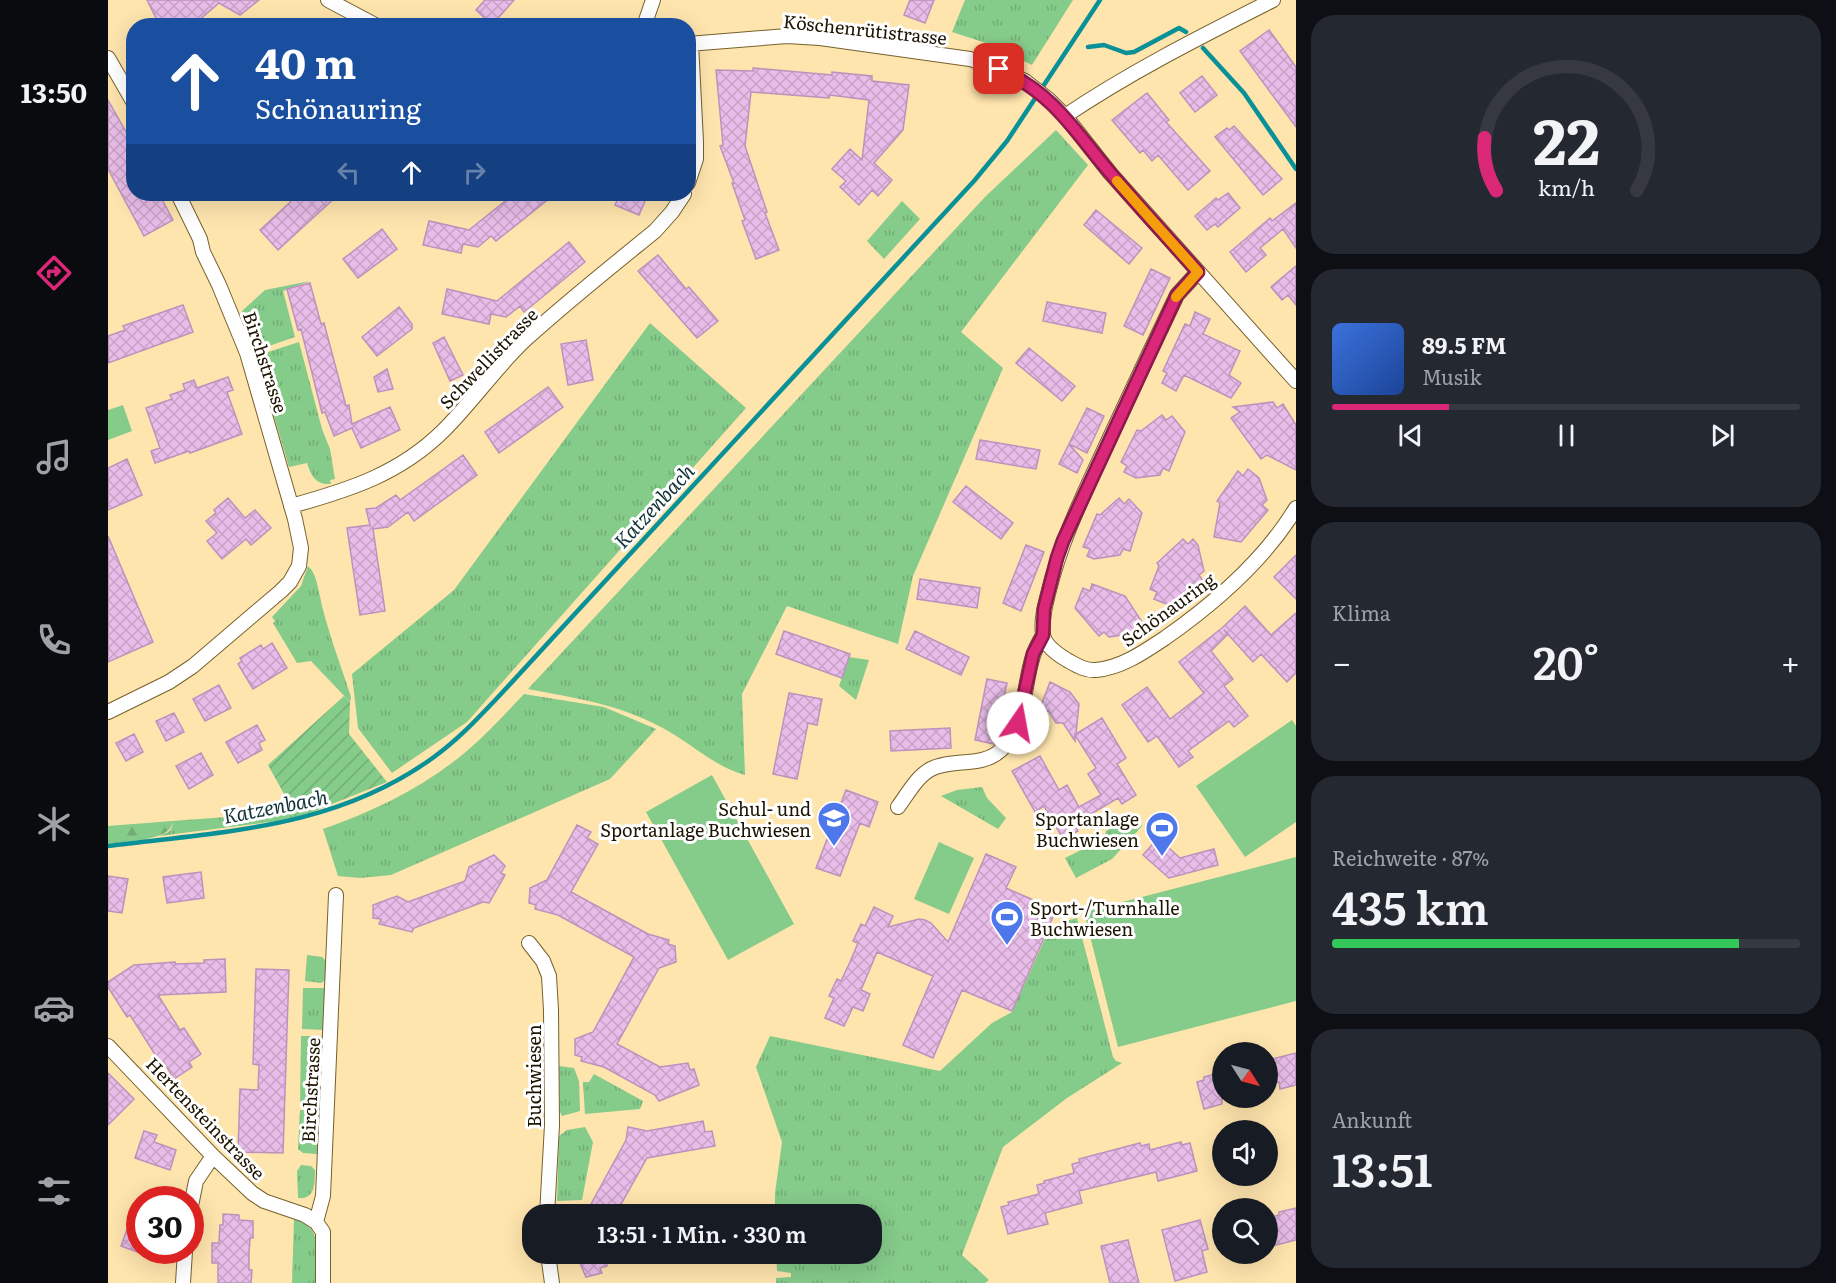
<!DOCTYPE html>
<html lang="de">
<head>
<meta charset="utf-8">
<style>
  body { margin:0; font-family:Literata,serif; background:#242831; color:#f1f3f6; height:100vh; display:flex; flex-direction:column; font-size:22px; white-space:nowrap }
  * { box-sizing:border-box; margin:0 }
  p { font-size:20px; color:#9ea1a6 }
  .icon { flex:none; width:33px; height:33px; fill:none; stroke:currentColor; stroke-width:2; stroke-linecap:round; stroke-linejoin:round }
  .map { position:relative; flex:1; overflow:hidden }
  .details { display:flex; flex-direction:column; gap:15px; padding:15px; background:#0d0f14; width:540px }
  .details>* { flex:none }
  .top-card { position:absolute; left:18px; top:18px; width:570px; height:183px; border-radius:24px; box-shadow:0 6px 24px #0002; background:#1a4fa0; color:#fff; overflow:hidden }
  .needle { width:39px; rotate:126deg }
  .fabs { position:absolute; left:1104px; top:1042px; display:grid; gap:12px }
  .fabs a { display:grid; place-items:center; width:66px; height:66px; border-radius:50%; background:#171b24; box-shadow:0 6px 24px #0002; font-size:30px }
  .speed { position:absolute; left:18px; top:1186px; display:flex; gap:12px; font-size:30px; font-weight:700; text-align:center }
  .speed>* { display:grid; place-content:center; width:78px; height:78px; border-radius:50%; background:#171b24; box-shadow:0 6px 24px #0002; line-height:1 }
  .speed .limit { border:9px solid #d22; background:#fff; color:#111 }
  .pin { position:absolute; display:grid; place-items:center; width:51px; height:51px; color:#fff; margin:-26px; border-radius:12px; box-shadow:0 3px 9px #0006 }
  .me { position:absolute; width:66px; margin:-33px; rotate:12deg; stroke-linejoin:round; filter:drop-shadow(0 0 4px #0008) }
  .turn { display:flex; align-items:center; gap:21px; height:126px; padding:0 30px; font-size:27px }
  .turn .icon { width:78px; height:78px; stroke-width:2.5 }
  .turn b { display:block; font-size:42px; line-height:51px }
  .lanes { display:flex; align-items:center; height:57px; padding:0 30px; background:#0003; justify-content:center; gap:30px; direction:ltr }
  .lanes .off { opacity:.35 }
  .big { font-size:45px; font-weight:600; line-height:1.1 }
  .details .tile { flex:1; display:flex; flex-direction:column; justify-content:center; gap:9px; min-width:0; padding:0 21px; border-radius:24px; background:#242831 }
  .details .dial { align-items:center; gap:0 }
  .dial svg { height:156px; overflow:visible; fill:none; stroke:#363941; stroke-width:7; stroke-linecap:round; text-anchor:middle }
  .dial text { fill:#f1f3f6; stroke:none }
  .song { display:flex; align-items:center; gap:18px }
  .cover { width:72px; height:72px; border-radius:9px; background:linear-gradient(135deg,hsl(220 70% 55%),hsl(220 70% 35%)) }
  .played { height:6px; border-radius:3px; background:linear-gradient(90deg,#db2777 25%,#363941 25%) }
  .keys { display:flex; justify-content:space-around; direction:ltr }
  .heat { display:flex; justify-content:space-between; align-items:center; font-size:33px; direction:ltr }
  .charge { height:9px; border-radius:4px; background:linear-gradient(90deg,#34c759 87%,#363941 0) }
  .trip { position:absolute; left:414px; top:1204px; width:360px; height:60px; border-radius:24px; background:#171b24; box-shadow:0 6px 24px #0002; font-weight:600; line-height:60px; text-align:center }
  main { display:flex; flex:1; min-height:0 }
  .tab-bar { display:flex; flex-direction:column; width:108px; justify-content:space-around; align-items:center; background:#090b0e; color:#9ea1a6 }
  .tab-bar .icon { width:42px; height:42px }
  .tab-bar .on { color:#db2777 }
  .tab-bar b { font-size:27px; color:#f1f3f6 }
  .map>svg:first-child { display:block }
</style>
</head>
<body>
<main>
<nav class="tab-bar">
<b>13:50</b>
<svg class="icon on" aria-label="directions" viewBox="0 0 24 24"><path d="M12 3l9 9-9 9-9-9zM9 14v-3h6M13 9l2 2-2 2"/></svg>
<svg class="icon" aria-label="music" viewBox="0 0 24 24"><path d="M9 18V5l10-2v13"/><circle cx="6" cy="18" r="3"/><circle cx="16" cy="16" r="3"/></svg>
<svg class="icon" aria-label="phone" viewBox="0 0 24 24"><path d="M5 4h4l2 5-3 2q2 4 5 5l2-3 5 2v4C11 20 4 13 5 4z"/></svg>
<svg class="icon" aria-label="climate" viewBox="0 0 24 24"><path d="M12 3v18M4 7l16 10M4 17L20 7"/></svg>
<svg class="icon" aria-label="car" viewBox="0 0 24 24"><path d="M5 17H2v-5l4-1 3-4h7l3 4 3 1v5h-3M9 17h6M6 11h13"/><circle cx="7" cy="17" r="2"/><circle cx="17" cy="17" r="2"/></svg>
<svg class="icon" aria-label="filters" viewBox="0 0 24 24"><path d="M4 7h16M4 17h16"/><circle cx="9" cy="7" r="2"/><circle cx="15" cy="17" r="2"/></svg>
</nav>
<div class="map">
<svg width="1188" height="1283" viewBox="0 0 1188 1283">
  <defs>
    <pattern id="grass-tufts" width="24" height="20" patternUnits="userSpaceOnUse" patternTransform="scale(1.5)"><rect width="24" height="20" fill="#85cb8a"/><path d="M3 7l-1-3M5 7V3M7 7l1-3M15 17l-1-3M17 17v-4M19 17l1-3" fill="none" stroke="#72ad75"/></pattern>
    <pattern id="forest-firs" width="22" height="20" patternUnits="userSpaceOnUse" patternTransform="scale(1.5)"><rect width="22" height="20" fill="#85cb8a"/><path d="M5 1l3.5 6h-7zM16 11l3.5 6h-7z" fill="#72ad75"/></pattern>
    <pattern id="garden-furrows" width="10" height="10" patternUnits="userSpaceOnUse" patternTransform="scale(1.5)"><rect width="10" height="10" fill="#85cb8a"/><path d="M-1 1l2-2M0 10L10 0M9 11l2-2" fill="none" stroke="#72ad75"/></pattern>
    <pattern id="building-cross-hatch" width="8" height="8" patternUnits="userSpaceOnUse" patternTransform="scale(1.5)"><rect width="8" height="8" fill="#e9bde9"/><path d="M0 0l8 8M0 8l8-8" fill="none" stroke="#c7a2c6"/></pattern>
  </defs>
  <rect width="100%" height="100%" fill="#fee4ad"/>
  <path fill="url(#grass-tufts)" d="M857,0H965L924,65L881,44L844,32Z
    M948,130L980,165L853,332L895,368L805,576L790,644L679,606L634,694L637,775C605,766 582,742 553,727C510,704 467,698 420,689L877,197Z
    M794,201L812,219L776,259L759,241Z
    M202,281L175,291L187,337L161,346L148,334L141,332L134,311L157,290Z
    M542,323L638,408L359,722L284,773L250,728L244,674L346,590Z
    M191,342L214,429L222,449L227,479L222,480L223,484C208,485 203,476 199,463L181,467L148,356Z
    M200,566C207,572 209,583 211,592C218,628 232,662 243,697L242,702L203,661L189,663L165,623L167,621L164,617L193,586Z
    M741,657L761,660L748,700L731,686Z
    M416,694L496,707L548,729L502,779L283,875L252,878L230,876L215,829C267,811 318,786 360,750C380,733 398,713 416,694Z
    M874,787L879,798L898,818L890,829L833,796L849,790Z
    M181,803L199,814L170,821L51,836C59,833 66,831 64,821L158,814Z
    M1031,817L1034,826L1004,859L968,878L957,858L997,838L998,831L1011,823Z
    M969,918L1005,1057L1008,1061L1014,1063L959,1098L895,1147L854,1255L881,1280L877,1283H668V1278L683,1277V1273L669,1271L668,1254H764V1215H667V1193L674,1142L648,1067L662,1036L832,1071L884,1023L904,1012L943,925Z
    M199,955L214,957L219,962L218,980L213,983L197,981Z
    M195,988H218L217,1030L194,1029Z
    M193,1036H216L214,1104H192Z
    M451,1066L466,1068L471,1081L472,1111L454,1116L452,1112Z
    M486,1074L535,1101L532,1109L477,1114L475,1082H481Z
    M192,1110L214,1111L213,1149L209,1154L195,1153L190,1149Z
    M477,1127L485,1142L474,1200L449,1201L451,1136L459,1130Z
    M193,1165L203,1166L207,1170C207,1183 207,1200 190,1198L189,1171Z
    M186,1219C197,1222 205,1228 208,1240L207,1283H184Z"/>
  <path fill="url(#forest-firs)" d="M64,821C67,841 15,841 0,844V826Z"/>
  <path fill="url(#garden-furrows)" d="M236,696L242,702L241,734L279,782L199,814L181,803L160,765Z"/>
  <path fill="#85cb8a" d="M15,405L24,431L0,440V410Z
    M1184,720L1188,726V822L1137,857L1088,786Z
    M604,775L686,924L620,960L538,812Z
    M831,842L866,858L841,914L806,899Z
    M1188,857V1001L1010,1047L976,912Z"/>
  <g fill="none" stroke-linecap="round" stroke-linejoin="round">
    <path stroke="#0a9198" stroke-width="4.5" d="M980,47L996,45L1018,53L1026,52L1071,28L1078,32
      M1095,48L1136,93L1188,169
      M0,846C116,831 227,829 326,757C351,739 371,717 392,695L866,181L899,141L992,0"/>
  </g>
  <path fill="url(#building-cross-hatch)" stroke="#bc92bc" stroke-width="1.5" d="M39,0H151L132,15L111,3L84,26H52Z
    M377,0H406L384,25L368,10Z
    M802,0H826L817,23L796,15Z
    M1161,30L1188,67V127L1132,51Z
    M645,68L724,75V72L764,76V81L801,85L795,130L766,163L784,180L770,196L764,190L751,205L732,187L738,181L724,169L742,149L754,160L761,100L722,95L721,98L643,92L637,146L659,212L657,213L671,250L648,259L634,221L637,220L624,183H626L612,146L615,145L608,70L645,71Z
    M1094,76L1109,95L1087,112L1072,93Z
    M1039,93L1061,120L1058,122L1102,171L1080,190L1050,155L1044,161L1035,150L1032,153L1004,120Z
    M0,100L26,146V194H51L65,220L36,236L0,169Z
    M1126,126L1174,179L1155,195L1107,137L1119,128L1121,130Z
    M1120,193L1132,208L1110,227L1107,224L1099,230L1087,216L1108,198L1110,200Z
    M191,194H231L170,250L152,230Z
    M406,194H447L388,241L383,236L370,247L355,244L353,253L315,245L321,221L361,230Z
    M512,194H540L531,215L507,205Z
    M1188,203V248L1175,229L1152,248L1158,255L1138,272L1122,252L1162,218L1164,221Z
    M988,210L1034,248L1021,264L976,225Z
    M274,229L289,249L250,278L235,259Z
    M461,242L477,262L416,312L412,306L398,317L383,314L381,324L334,314L339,289L389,301Z
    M550,255L578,289L581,287L610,321L589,338L530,271Z
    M1188,266V305L1180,295L1174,300L1163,287Z
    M1043,269L1062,278L1035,335L1016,326Z
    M202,283L213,324L216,323L238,406L241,405L244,424L282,407L292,430L253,448L244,428L226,436L217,412L214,413L193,329L190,330L179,289Z
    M939,302L998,313L994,333L935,321Z
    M75,305L85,332L0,363V336L17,330L15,326Z
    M291,307L304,324V329L269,356L254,337Z
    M1087,312L1102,319L1095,334L1132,351L1121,375L1133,383L1123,398L1076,375L1068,391L1054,383L1059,373L1055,371L1077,324L1082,326Z
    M336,337L355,375L342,381L325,343Z
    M478,340L485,380L460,385L453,344Z
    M921,348L967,386L954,401L908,363Z
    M279,369L285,389L270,392L266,377Z
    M120,377L125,390L119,392L134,434L82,453L81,451L47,463L43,451L52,448L38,408L64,399L62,395L77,390L75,384L86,380L89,388Z
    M440,387L455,407L391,453L377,432Z
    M1165,402L1169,408L1175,404L1188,425V470L1159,455L1153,459L1123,418L1132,412L1125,407Z
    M979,408L996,416L979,453L961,444Z
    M1054,415L1058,420L1064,416L1077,432L1061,471L1055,468L1052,475L1028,478L1016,472L1019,466L1013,462L1029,430L1033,431Z
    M872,440L932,450L928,469L868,459Z
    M961,444L975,460L969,473L951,464Z
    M355,455L369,475L306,521L300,512L280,527L265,529L277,611L252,615L239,528L262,525L258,509L268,508L288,495L292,500Z
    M19,459L34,495L0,510V468Z
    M1140,469L1151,478L1159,500L1154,505L1160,510L1133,542L1106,537L1112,503L1109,501L1130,471L1135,476Z
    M858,486L905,523L893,539L845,502Z
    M120,498L137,518L147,510L163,528L143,545L138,539L114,559L99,541L109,533L98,521L108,513L106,510Z
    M1011,498L1016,504L1021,499L1034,513L1022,551L1015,549L1012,555L986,559L979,556L982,549L975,547L989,514L992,515Z
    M0,536L45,642L0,662Z
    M1075,539L1080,544L1085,539L1090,545L1096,571L1091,575L1095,581L1063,606L1046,599L1049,592L1042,589L1051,566L1049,563Z
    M918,545L936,552L913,611L895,603Z
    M1188,555V599L1166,577Z
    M812,579L872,588L869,608L809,599Z
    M984,584L1017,596L1036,625L1022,634L1001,637L996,632L991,636L967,608L975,588L982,591Z
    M1137,606L1163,635L1188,613V673L1179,682L1153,654L1145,662L1116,630L1120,634L1103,651L1125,679L1116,686L1140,716L1126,727L1121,721L1080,751L1085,757L1071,767L1049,736L1040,742L1014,705L1039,687L1062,719L1096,693L1071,662L1114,628Z
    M676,631L742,654L734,678L668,654Z
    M807,631L861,657L853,675L798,649Z
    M164,643L179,668L145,689L130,664L134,661L132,658L153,645L155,649Z
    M879,679L899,683L886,744L867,740Z
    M942,682L962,692L971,704L968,734L994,718L1018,758L1009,764L1028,795L1014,804L1010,798L966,824L970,831L955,839L936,806L927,812L904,771L932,756L951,790L959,785L971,807L993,795L980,774L988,768L967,735V741L955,723H948L940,710L928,718Z
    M111,685L123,708L97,721L85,699Z
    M681,693L714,699L709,725L700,723L689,779L665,774Z
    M66,713L76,732L58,741L48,721Z
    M149,725L157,740L151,743L154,750L130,763L118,742Z
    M842,728L843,748L783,751L782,731Z
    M26,734L35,752L18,761L8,743Z
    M93,753L105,775L81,789L68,766Z
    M738,790L770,802L761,827L752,823L732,876L708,868Z
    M469,825L483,832L479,838L490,844L463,892L540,934L561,940L560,944L567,946L568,962L551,968L509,1044L552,1067L580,1063L582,1070L586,1069L591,1085L551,1101L547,1095L496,1067L473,1061L474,1057L467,1055V1039L485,1032L526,957L450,915L427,909L428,905L421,903L422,888L439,880Z
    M1050,838L1072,858L1106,849L1110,865L1061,878L1035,855Z
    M878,854L908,867L898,888L948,910L904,1011L854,990L825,1058L795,1045L825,976L769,952L753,990L762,994L755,1011L745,1007L736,1026L717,1018L726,998L721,996L729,979L733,981L742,962L750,943L745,941L753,924L757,926L766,907L785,916L780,927L811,919L817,920L823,923L840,942Z
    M386,855L397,866L393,873L397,875L381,903L375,902L306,928L304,932L271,924L273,919L265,918V905L289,896L300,902L357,881L361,867Z
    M93,872L96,898L59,903L55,877Z
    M0,876L20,879L14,913L0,911Z
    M117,959L118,992L50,995L72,1030L76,1028L93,1054L81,1062L84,1067L66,1079L56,1062L53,1064L22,1015L19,1017L0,987V982L26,965L67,962V964L96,963V960Z
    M148,969L181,970L175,1153L130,1152L132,1089L150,1090L151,1065L145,1064Z
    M1188,1053V1085L1172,1089L1171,1082L1160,1085V1060Z
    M1114,1072V1104L1096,1109L1089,1082L1096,1080V1077Z
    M0,1073L26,1099L0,1125Z
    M595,1121L597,1132L604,1131L607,1146L539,1158L507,1215H477L518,1140L520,1127L539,1131Z
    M36,1131L49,1135L46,1142L68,1150L62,1170L27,1158Z
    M1073,1142L1074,1145L1082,1143L1089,1171L1050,1181L1048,1172L971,1191L974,1203L937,1213L940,1224L900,1234L893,1207L901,1205L900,1202L931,1194L929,1185L937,1183L936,1181L966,1173L964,1164L972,1162L971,1159L1032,1143L1033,1146L1041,1144L1042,1150Z
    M1188,1208V1240L1160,1247V1218L1171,1215V1212Z
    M115,1214L131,1215V1220L145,1221V1238H142L141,1253V1270H144L143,1283H110V1263H104V1243H111L112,1225H115Z
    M1092,1220L1100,1249L1094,1251L1099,1272L1067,1281L1054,1230Z
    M21,1224L32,1228V1253L13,1246Z
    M1020,1240L1031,1283H1002L993,1246Z
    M468,1254H498L499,1266L492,1268L494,1273L478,1277Z"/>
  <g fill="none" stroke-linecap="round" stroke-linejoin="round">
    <defs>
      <path id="street" d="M220,0L269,26
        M536,26L545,0
        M580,44L679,36L712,38L862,59L891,69L917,81L940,99L957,116L1002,173L1188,381
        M0,58L26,103
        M957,116C1022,72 1094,36 1165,0
        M580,183L588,159V142L583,43
        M1090,272L1069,295C1045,345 1021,396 998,446C975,496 953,540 940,594C937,606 933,621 935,634C936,645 949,654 959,660C968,665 977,671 988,670C1013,668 1036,652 1057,638C1107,603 1156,561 1188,508
        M183,506C241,490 292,474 336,430C365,401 388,367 418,339C460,301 504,266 547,231L564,212L576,194
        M0,712L61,682L85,666L173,591L182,582L191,566L193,548L187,519L139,353L111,285L95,252L92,239L70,194
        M790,807C799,795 809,776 823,769C844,758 874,768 893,750C918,727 915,686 925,656C927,649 931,642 935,635
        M421,943L435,961L441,976L443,1010L444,1125L439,1215
        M0,1046L105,1156L144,1193L156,1201L197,1215L208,1222L215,1232V1283
        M82,1211L88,1181L105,1156
        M208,1222L215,1196L228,895
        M440,1254L444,1283
        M75,1283L77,1251"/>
    </defs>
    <use href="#street" stroke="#77612c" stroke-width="16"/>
    <use href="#street" stroke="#fff" stroke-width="14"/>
  </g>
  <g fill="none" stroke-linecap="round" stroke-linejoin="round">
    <defs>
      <path id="route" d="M891,69C946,93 967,132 1004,175C1032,208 1062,240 1090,272L1069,295L955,541L949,558L936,609L935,635L925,654L910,723"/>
    </defs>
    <use href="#route" stroke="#8e194d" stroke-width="15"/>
    <use href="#route" stroke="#db2777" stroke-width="10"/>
    <path stroke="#f59e0b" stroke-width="10" d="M1009,181L1090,272L1068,297"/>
  </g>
  <defs>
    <symbol id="school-pin" viewBox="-11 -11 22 30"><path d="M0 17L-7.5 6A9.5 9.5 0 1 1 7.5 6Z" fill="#4d77ea" stroke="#fff"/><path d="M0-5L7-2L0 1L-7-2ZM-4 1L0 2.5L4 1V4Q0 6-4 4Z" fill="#fff"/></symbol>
    <symbol id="stadium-pin" viewBox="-11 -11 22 30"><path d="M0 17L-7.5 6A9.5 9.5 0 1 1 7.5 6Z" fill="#4d77ea" stroke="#fff"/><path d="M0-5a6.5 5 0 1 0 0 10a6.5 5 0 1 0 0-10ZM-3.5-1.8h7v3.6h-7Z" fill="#fff"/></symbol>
  </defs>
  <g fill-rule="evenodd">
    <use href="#school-pin" x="707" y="799" width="38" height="52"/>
    <use href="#stadium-pin" x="1035" y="809" width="38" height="52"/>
    <use href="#stadium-pin" x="880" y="898" width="38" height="52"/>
  </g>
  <g text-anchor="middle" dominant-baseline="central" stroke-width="6" stroke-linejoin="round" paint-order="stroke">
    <g font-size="18" fill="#1d1401" stroke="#fff">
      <text transform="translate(757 29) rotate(6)">Köschenrütistrasse</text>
      <text transform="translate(380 358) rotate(-46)">Schwellistrasse</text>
      <text transform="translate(158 362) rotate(72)">Birchstrasse</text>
      <text transform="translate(1060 609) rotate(-36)">Schönauring</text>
      <text transform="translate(425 1076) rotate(-90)">Buchwiesen</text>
      <text transform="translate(202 1090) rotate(-87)">Birchstrasse</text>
      <text transform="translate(98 1118) rotate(46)">Hertensteinstrasse</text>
    </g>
    <g font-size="18" fill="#1d1401" stroke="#fff" text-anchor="end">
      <text x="703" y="808">Schul- und<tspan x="703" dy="21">Sportanlage Buchwiesen</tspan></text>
      <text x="1031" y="818">Sportanlage<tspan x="1031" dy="21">Buchwiesen</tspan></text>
      <text x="922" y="907" text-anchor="start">Sport-/Turnhalle<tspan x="922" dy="21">Buchwiesen</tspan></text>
    </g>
    <g font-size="20" font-style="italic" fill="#123337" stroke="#fff">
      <text transform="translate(545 505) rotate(-47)">Katzenbach</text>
      <text transform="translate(167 805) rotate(-11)">Katzenbach</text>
    </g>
  </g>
</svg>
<div class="fabs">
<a><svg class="needle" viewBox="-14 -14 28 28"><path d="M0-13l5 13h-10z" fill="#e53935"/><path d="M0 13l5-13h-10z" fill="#9ea1a6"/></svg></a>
<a><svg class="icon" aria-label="sound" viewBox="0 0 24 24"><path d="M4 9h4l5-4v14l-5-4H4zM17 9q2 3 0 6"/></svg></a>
<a><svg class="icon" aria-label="search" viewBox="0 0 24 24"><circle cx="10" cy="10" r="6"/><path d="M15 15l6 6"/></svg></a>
</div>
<div class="speed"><div class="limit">30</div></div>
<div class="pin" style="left:891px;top:69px;background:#d93025"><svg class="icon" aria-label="arrive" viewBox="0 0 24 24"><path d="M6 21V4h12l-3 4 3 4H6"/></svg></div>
<svg class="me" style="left:910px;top:723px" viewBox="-20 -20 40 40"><circle r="19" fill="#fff"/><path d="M0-13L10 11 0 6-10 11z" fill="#db2777"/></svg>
<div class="trip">13:51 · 1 Min. · 330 m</div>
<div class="top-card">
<div class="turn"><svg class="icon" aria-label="ahead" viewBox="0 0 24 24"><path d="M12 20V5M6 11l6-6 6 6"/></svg><div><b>40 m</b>Schönauring</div></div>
<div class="lanes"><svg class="icon off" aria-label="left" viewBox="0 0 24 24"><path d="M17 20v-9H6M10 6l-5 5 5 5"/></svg><svg class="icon" aria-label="ahead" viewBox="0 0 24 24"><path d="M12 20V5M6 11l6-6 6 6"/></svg><svg class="icon off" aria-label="right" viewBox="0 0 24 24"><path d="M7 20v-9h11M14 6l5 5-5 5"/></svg></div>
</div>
</div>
<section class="details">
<div class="tile dial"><svg viewBox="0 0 100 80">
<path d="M14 69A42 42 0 1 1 86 69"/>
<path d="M14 69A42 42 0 0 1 8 42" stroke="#db2777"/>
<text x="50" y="56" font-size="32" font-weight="700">22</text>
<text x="50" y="72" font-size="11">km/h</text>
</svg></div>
<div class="tile">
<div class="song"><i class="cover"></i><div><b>89.5 FM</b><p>Musik</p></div></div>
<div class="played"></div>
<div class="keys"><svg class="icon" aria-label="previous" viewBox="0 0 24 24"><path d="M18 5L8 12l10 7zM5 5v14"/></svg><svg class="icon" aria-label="pause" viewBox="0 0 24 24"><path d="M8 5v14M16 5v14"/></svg><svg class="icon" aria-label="next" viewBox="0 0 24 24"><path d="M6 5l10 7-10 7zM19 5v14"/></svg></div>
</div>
<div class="tile"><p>Klima</p>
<div class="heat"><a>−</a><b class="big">20°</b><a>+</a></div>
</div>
<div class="tile"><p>Reichweite · 87%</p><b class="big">435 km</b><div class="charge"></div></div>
<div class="tile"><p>Ankunft</p><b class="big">13:51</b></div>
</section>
</main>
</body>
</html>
